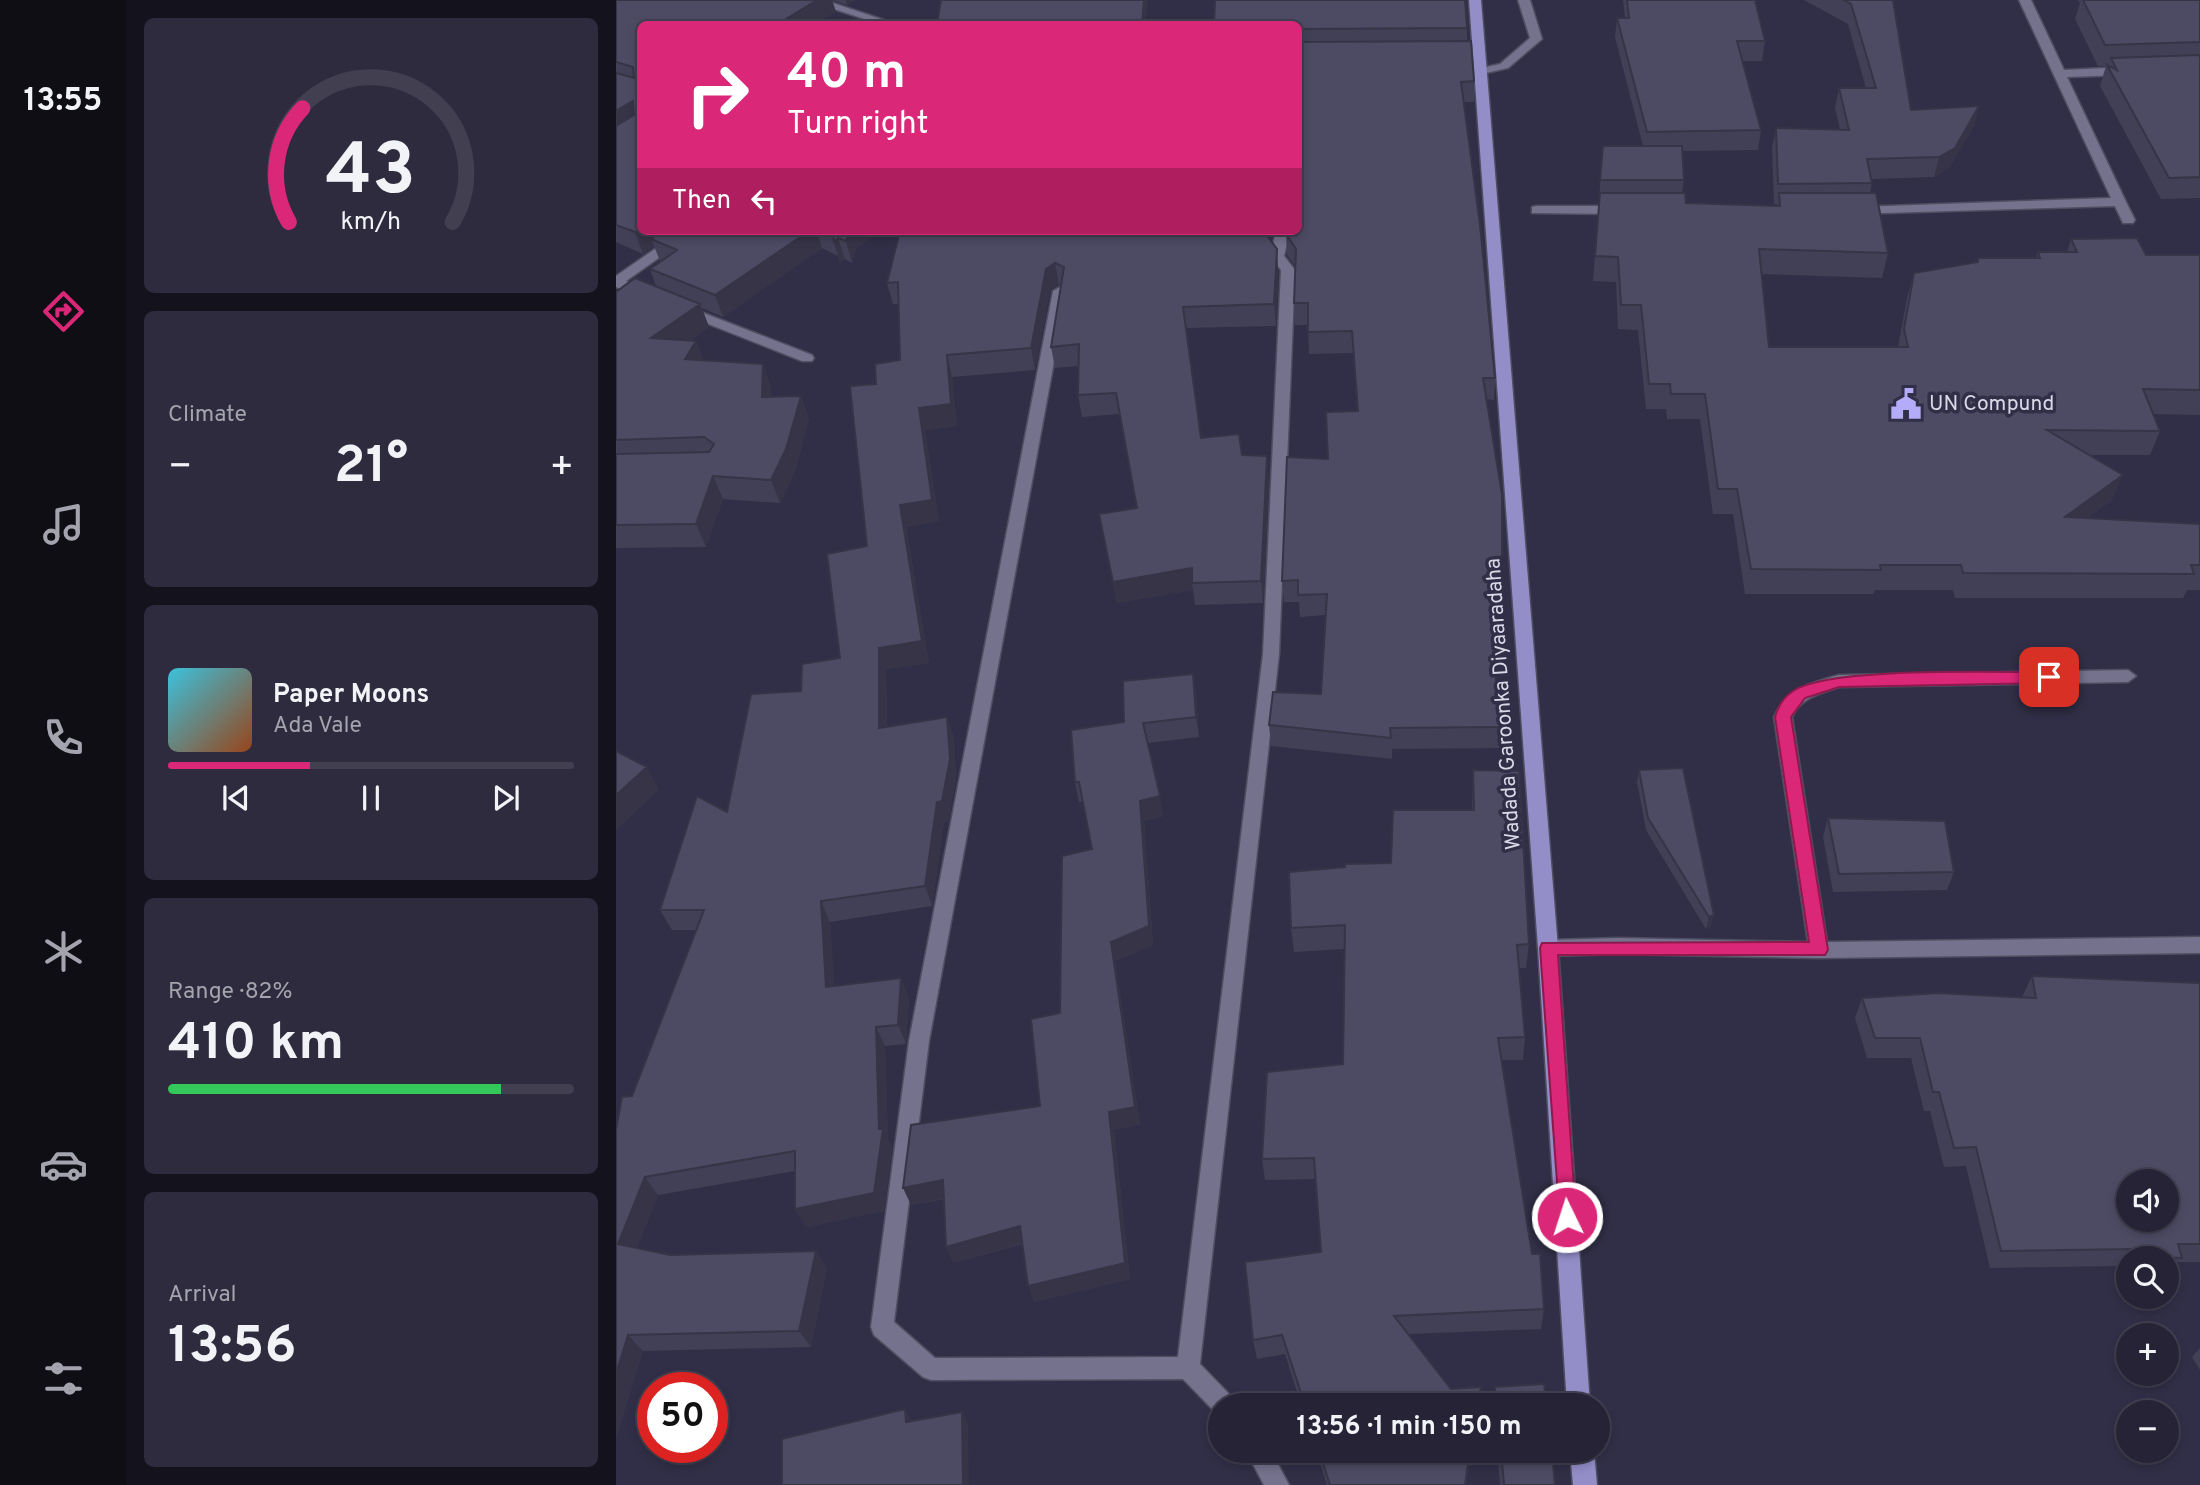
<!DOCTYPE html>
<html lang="en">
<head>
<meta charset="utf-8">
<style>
  body { margin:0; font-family:Overpass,sans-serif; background:#2d2b3d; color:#f1f3f6; height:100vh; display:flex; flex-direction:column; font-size:26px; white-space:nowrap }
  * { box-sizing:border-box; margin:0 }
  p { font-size:23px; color:#a3a4ad }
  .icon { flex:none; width:38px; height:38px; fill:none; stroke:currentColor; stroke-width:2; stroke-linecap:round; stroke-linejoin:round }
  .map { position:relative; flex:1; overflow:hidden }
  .panel { display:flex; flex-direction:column; gap:18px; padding:18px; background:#14131d; width:490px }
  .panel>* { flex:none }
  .top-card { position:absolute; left:21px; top:21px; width:665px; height:214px; border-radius:10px; box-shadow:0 4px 10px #0003,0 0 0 2px #424050; background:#db2777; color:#fff; overflow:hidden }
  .fabs { position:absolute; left:1500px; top:1169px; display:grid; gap:14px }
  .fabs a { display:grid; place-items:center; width:63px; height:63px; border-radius:50%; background:#252335; box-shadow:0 4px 10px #0003,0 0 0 2px #424050; font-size:35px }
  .speed { position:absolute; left:21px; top:1372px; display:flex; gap:14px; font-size:35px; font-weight:700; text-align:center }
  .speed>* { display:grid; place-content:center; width:91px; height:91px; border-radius:50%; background:#252335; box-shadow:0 4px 10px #0003,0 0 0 2px #424050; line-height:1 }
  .speed .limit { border:10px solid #d22; background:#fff; color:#111 }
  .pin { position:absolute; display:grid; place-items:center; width:60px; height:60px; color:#fff; margin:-30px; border-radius:14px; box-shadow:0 4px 10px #0006 }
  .me { position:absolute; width:77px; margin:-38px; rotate:356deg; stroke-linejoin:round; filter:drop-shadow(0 0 5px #0008) }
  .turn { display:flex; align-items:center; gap:24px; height:147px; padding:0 35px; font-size:32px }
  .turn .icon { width:91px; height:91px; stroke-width:2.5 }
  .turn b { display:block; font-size:49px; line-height:60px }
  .then { display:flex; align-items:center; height:66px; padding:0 35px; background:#0003; gap:14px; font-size:26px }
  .big { font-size:52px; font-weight:700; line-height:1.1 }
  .panel .widget { flex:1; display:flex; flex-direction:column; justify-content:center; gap:10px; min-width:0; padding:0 24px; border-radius:10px; background:#2d2b3d }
  .panel .dial { align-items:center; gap:0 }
  .dial svg { height:182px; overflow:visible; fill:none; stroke:#424050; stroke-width:7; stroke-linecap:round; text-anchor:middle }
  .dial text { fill:#f1f3f6; stroke:none }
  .song { display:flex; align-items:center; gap:21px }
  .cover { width:84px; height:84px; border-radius:10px; background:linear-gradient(135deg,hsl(190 70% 55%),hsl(20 70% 35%)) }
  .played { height:7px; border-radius:4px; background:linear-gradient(90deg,#db2777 35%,#424050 35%) }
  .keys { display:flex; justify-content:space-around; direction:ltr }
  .heat { display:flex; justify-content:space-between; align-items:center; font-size:38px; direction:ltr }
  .charge { height:10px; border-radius:5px; background:linear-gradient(90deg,#34c759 82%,#424050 0) }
  .trip { position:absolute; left:592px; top:1393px; width:402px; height:70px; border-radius:35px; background:#252335; box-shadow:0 4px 10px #0003,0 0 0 2px #424050; font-weight:700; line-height:70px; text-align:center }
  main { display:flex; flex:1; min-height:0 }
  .dock { display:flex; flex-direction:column; width:126px; justify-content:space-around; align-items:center; background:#0f0e15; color:#a3a4ad }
  .dock .icon { width:49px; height:49px }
  .dock .selected { color:#db2777 }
  .dock b { font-size:32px; color:#f1f3f6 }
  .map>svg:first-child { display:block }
</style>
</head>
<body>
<main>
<nav class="dock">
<b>13:55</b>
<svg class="icon selected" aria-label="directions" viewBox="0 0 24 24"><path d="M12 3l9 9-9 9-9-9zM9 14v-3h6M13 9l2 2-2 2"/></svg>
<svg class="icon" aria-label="music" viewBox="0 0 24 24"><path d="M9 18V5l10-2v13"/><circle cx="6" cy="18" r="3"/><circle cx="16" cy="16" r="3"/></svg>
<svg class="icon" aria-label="phone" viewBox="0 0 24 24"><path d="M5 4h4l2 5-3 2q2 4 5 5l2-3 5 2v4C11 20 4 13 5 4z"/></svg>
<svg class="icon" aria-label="climate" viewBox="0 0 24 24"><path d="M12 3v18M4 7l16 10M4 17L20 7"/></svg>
<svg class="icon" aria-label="car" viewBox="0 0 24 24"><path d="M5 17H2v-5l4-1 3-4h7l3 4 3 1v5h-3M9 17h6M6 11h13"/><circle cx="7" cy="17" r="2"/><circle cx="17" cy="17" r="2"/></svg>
<svg class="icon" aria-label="filters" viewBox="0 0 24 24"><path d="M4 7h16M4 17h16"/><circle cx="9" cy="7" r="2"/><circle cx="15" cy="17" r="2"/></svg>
</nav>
<section class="panel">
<div class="widget dial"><svg viewBox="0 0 100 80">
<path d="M14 69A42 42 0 1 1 86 69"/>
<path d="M14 69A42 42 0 0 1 20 19" stroke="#db2777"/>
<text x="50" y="56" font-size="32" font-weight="700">43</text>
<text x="50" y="72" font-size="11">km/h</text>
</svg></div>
<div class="widget"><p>Climate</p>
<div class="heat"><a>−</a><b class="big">21°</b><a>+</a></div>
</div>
<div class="widget">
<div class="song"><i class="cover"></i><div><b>Paper Moons</b><p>Ada Vale</p></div></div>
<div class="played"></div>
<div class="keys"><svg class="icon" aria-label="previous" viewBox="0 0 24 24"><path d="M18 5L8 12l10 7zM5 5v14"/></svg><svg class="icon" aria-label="pause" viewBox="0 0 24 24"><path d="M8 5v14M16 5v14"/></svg><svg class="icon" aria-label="next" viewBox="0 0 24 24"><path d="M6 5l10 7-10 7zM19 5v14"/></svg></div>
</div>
<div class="widget"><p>Range · 82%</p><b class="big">410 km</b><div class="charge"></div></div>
<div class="widget"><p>Arrival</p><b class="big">13:56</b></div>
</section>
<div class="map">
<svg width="1584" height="1485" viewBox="0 0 1584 1485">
  <rect width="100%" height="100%" fill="#312f47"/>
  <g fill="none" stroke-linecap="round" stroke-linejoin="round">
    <defs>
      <path id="minor" d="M190,0H208L280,24H264Z
        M902,0H914L926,39L892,68L861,75V69L884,64L914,38Z
        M1403,0H1415L1448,70L1511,67L1517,71L1511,75L1451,77L1510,202L1519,220L1517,223H1507L1499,206L1236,214L1234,211L1241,207L1495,198Z
        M921,206H1003L1009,210L1003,214L916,213V207Z
        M65,231H81L10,281L36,291V297H26L0,287V276Z
        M660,231H674L668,256L679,270L663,654L584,1364L616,1397L620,1405H604V1415L600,1413L567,1379L315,1380L307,1377L258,1335L255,1327L293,1041L437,291L444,287L451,291L313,1041L278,1322L319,1358L562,1357L647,654L665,270L654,256Z
        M67,305L196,355L198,358L196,361H186L62,312L60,309Z
        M1512,670L1520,676L1512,682L1223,687C1205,693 1184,698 1176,717L1211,942L1584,937V953L1203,958L1002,954L932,956L925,954L922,948L925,942L932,940L1002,938L1192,942L1158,717C1171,688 1195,683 1223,675Z
        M630,1451H655L673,1485H648Z"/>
      <path id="major" d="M853,0H865L942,948L974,1405H951L922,948Z
        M954,1451H978L981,1485H957Z"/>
    </defs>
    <use href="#minor" stroke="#4f4d60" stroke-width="3"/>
    <use href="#major" stroke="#4f4d60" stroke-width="3"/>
    <use href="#minor" fill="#74728d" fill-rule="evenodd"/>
    <use href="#major" fill="#938dc8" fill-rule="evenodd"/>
  </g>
  <path fill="#424056" d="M0,0H239L231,5L216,0L220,12L24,24V231H262L239,250L236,263L229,259L224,263L222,256L206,248L107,317L86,308L93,327L73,341H80L87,360L147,364L155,387V397L185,396L193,419L179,472L164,503L107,499L90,547L0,548V292L40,286L34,269L45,261H44L38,246L27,254L0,242Z
    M1007,0H1139L1149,41L1146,61H1126L1145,130L1142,150L1066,151L1068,180L1066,193L1070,203L1161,206V204H1158L1156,148L1160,128L1224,129L1219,108L1223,88H1250L1232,24L1188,0H1277L1295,110L1363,106L1358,126L1333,168L1318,177L1255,179L1256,183L1254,193L1272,253L1266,278L1145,274L1153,347H1282L1291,298L1298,273L1361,262L1362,258H1420L1422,252H1451L1455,239L1530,255H1584V415L1537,414L1544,431L1534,455H1473L1496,500L1471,518L1584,524V590H1571L1567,598H1339L1337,590H1259L1257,594H1129L1117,514H1097L1084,419H1051L1050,409H1030L1022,330L1002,329L1000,282L977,281L987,146H1027L999,37L1001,18H1009Z
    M1462,0H1584V198L1545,199L1484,86L1490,66H1482L1459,19L1464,3Z
    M682,24L851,28V41L858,81V102H847L879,378L878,400L871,399L886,656L884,677L880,678L884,727L883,748L776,749V759L655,746L653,725L705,694L709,615L684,617L683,602H668L666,581L712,459L741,411L737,353L693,354L692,325H679L678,303L680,267L671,255L670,234L682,231Z
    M658,231L655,241L662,271L660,326L570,328L585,438L626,455L653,478L647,603L579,605L577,590L501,603L483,514L521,508L503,414L466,417L462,395V366L439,368L435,347L445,286L443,285L434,290L419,370L336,377L341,426L309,430L323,521L290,527L313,663L270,669L271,727L331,717L338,738L340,780L332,821L328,822L316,906L214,922L218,986L293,997L290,1044L269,1046L272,1139L276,1147L268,1211L190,1227L179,1209V1171L42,1195L21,1248L54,1255L211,1268L195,1347L27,1351L0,1438V1130L16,1096L80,930H56L44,910L111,812L185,691L224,658L251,546L260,384L284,360L283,304H277L271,283Z
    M577,674L580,694L583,737L532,743L547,816L528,821L537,945L499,961L524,1124L498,1130L514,1279L418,1302L406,1244L337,1263L328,1199L295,1205L424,1106L444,1013L476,849L467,802H463L459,782L508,722Z
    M1067,768L1095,927L1090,929L1030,830L1021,782L1023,770Z
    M857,770L913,944L910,968H903L909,1037L907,1060H885L916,1254L928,1309L925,1329L792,1334L835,1389L865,1387L864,1405H685L669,1354L641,1359L637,1340L705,1252L700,1179L649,1180L646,1159L727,1064L728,949L678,952L675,928L729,867L775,863L856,810Z
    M1212,818L1338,872L1331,890L1217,892L1207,837Z
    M1416,976L1584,983V1262H1562L1551,1275L1550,1258H1512V1273H1506L1505,1266L1374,1268L1350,1166L1328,1167L1314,1111H1308L1295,1058H1251L1239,1018L1246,998L1406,997Z
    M1584,1348V1370L1576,1357Z
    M879,1387L931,1405H877Z
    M700,1451H856L850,1485H711Z
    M881,1451H936L939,1485H884Z"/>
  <path fill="#363446" d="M201,0H216L220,12L201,24H162Z
    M230,0H239L231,5Z
    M528,0H532L530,24H526Z
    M17,101L24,122L0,136V111Z
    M1363,106L1358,126L1333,168L1318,177L1323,157Z
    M24,229V231H60L35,239L38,246L27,254L19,232Z
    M193,231H201L206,248L107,317L99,295Z
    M233,231H262L239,250L236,263L230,241Z
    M651,231H658L651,255L650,234Z
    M222,238L229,259L224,263L218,242Z
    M661,249L662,271L660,326L658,304Z
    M439,263L443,285L434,290L419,370L415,348L430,269Z
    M84,304L93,327L44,361L35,338Z
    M80,341L89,364L69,359Z
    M331,355L336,377L341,426L309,430L323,521L290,527L313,663L270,669L271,749L263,728V648L284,505L303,408Z
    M147,364L155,387L154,420L146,397Z
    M185,396L193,419L179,472L164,503L155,480Z
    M651,456L653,478L647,603L645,581Z
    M1507,475L1496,500L1440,541L1449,517Z
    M97,476L107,499L90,547L80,524Z
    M576,568V583L577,590L501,603L497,582Z
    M577,674L580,694L583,737L580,717Z
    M331,717L338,738L340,780L332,821L328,822L316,906L309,886Z
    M31,767L43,790L0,830V795Z
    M544,796L547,816L528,821L537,945L499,961L524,1124L498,1130L514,1279L418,1302L412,1286L493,1112L495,942L524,801Z
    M205,901L214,922L220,1007L210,987Z
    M1098,915L1095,927L1090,929L1093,917Z
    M285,978L293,997L290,1044L282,1025Z
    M260,1027L269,1046L272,1139L276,1147L268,1211L190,1227L179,1209L263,1129Z
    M29,1177L42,1195L16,1261L2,1244Z
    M327,1180L335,1197L295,1205L287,1188Z
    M404,1226L410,1242L337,1263L330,1247Z
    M200,1251L211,1268L195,1347L183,1331Z
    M12,1335L27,1351L0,1438V1374Z
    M289,1409L296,1420L297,1433L290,1422Z
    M346,1412L352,1423L353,1485H347Z
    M854,1451H856L850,1485H849Z"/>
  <path fill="#4d4b64" stroke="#363446" stroke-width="2" fill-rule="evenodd" d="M0,0H201L162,24H24V229L19,232L0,225V126L18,115L17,101L0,111V73L18,78L17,67L0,62Z
    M325,0H528L526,24H321Z
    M599,0H849L851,28L682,29V24H598Z
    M1011,0H1139L1149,41H1121L1145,130L1031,132L1001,18H1013Z
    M1228,0H1277L1295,110L1363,106L1339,148L1323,157L1251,159L1256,183L1162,184L1160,128L1233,130L1223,88H1260L1235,4Z
    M1467,0H1584V42L1489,45Z
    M855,41L858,81L845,82L864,225L879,378H867L886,495V656H878L884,727L774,728L775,738L653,725L657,692L705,694L711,594L682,595V580L666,581L671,457L712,459L710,412L742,411L736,331L692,332V303H678L680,249L670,234V231H682V42Z
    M1584,55V177L1553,178L1491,65L1501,70L1495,58Z
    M987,146H1066L1068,180H984Z
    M984,193H1069L1070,203L1164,206L1163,193H1260L1272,253L1143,249L1153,347H1292L1288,329L1298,273L1362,262V258H1424L1422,252H1461L1455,239L1521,238L1530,255H1584V390L1527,389L1544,431L1431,430L1507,475L1449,517L1584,524V565H1575L1578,574L1347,573L1345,565H1264L1265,570L1135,569L1121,489H1102L1089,394H1055L1054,384H1033L1025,305H1005L1002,257L979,256Z
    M47,231H193L99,295L34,269L61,250L35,239Z
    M209,231H233L230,241L222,238L218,242L217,235Z
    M284,231H651L650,234L661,249L658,304L567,307L585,438L623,434L626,455L651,456L645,581L576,583V568L497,582L483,514L521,508L500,393L462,395L463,344L435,347L448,267L439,263L430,269L415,348L331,355L335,404L303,408L316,500L284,505L306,641L263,648V728L331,717L334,759L326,801L321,802L309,886L205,901L210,987L285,978L282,1025L260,1027L263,1129H267L258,1193L179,1209V1151L29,1177L2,1244L54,1255L200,1251L183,1331L12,1335L0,1374V1130L6,1097L16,1096L88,910H44L81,796L111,812L135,694L185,691L186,664L224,658L211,554L251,546L234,386L260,384L259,364L284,360L282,282L271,283Z
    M19,278L84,304L35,338L80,341L69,359L147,364L146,397L185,396L170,449L155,480L97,476L80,524L0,525V454L93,452L98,444L88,437L0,440V292Z
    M577,674L580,717L527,723L544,796L524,801L533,926L495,942L519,1107L493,1112L509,1263L412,1286L404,1226L330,1247L327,1180L287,1188L295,1125L424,1106L415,1019L444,1013L446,856L476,849L463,782H459L455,730L508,722L507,681Z
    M0,751L31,767L0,795Z
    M1067,768L1098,915L1093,917L1032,818L1023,770Z
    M857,770L903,771L913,944L901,945L909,1037L882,1038L916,1254H924L928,1309L778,1316L835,1389L865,1387L862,1405H689L666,1335L637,1340L629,1262L705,1252L698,1158L646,1159L651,1072L727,1064L729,925L675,928L673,872L729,867V864L775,863L777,810H858Z
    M1212,818L1329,821L1338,872L1223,874Z
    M1416,976L1584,983V1244H1562L1566,1258L1520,1256L1518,1249L1385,1251L1360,1147L1338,1148L1323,1092H1317L1304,1038H1259L1246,998L1322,993L1420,998ZM1512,1181H1550V1220H1512Z
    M928,1384L931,1405H880L879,1387Z
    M289,1409L290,1422L346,1412L347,1485H166V1439Z
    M703,1451H854L849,1485H714Z
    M885,1451H936L939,1485H888Z"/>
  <path fill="#db2777" stroke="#8e194d" stroke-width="2" d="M1433,672L1441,677L1433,683L1223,687L1189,698L1175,717L1212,950L1209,955H942L960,1217L958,1223L951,1226L944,1223L924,948L926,943L1193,942L1159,717C1162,706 1168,697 1177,691C1214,666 1381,673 1433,672Z"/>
  <defs>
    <symbol id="civic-bare" viewBox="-9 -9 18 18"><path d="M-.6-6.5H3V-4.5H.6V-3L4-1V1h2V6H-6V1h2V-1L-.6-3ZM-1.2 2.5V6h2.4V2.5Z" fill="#b4acf9" stroke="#312f47" stroke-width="2.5" paint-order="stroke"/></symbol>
  </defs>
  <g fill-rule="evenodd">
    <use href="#civic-bare" x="1268" y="382" width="44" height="44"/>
  </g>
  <g text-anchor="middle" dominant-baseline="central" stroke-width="7" stroke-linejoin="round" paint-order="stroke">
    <g font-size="21" fill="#d9d8e7" stroke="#312f47" text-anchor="start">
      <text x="1313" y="404">UN Compund</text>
    </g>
    <g font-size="21" fill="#d9d8e7" stroke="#312f47">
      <text transform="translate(888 704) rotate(-94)">Wadada Garoonka Diyaaradaha</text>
    </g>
  </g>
</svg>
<div class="fabs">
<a><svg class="icon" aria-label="sound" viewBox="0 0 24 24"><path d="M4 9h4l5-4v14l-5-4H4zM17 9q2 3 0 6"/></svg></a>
<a><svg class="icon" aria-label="search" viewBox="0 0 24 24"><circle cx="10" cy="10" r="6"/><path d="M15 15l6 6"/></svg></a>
<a>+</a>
<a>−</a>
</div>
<div class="speed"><div class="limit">50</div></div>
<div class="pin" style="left:1433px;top:677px;background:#d93025"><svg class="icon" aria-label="arrive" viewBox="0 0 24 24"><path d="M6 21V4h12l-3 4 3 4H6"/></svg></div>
<svg class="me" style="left:951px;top:1217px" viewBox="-20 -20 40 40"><circle r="17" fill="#db2777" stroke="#fff" stroke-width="3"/><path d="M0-11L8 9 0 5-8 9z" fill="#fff"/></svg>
<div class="trip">13:56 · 1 min · 150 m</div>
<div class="top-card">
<div class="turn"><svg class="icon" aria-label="right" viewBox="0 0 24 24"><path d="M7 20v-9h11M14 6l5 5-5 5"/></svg><div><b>40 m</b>Turn right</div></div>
<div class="then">Then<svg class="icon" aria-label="left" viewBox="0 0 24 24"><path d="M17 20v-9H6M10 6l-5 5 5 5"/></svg></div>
</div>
</div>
</main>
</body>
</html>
